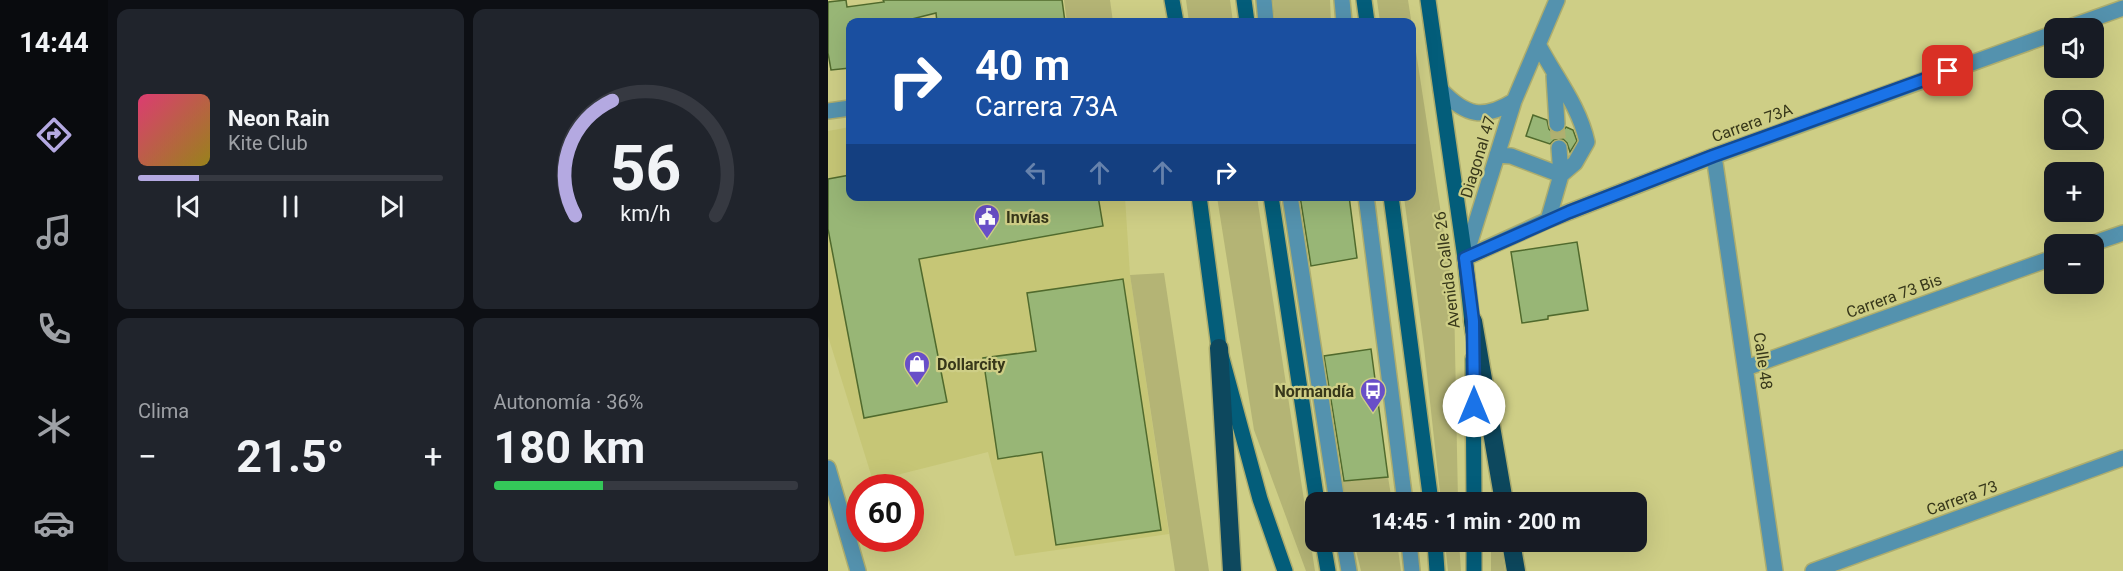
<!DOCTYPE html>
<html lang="es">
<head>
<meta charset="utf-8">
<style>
  body { margin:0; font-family:Roboto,sans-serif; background:#20242c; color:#f1f3f6; height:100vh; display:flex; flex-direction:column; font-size:22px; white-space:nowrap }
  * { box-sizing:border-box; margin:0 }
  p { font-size:20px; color:#9ea1a6 }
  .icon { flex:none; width:33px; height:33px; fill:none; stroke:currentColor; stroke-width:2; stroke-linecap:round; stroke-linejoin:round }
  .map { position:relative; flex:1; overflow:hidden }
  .side { display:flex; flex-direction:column; gap:9px; padding:9px; background:#0d0f14; width:720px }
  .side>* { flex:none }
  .top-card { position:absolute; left:18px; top:18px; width:570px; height:183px; border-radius:12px; box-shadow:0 6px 24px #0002; background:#1a4fa0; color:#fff; overflow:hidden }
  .controls { position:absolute; left:1216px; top:18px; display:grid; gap:12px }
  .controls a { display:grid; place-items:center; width:60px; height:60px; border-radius:12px; background:#171b24; box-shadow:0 6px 24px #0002; font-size:30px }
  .speed { position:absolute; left:18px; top:474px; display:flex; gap:12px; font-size:30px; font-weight:700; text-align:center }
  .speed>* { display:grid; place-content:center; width:78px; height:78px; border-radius:50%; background:#171b24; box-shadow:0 6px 24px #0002; line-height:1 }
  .speed .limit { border:9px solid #d22; background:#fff; color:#111 }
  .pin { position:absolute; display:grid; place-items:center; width:51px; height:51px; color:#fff; margin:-26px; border-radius:12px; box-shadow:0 3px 9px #0006 }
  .me { position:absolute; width:66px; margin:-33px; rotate:0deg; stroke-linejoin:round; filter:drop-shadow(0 0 4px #0008) }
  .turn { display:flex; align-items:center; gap:21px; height:126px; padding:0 30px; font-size:27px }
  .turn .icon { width:78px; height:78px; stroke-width:2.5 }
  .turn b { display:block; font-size:42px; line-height:51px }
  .lanes { display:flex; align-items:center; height:57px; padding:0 30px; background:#0003; justify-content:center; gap:30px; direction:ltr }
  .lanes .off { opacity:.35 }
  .big { font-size:45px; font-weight:700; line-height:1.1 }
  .side .widget { flex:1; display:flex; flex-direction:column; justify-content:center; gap:9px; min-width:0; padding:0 21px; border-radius:12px; background:#20242c }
  .side .dial { align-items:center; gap:0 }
  .dial svg { height:156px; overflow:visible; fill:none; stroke:#363941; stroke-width:7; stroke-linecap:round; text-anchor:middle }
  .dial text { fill:#f1f3f6; stroke:none }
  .song { display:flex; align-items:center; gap:18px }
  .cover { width:72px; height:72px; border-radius:9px; background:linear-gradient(135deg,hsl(340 70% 55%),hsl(50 70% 35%)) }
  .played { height:6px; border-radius:3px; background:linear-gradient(90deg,#b4a9e1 20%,#363941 20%) }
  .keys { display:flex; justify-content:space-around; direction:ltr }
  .heat { display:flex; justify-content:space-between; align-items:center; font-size:33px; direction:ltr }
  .charge { height:9px; border-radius:4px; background:linear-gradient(90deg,#34c759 36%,#363941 0) }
  .side .tiles { flex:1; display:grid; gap:9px; grid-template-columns:repeat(2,1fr) }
  .trip { position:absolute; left:477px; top:492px; width:342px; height:60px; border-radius:12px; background:#171b24; box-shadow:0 6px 24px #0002; font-weight:700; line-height:60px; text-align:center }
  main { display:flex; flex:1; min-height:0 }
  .dock { display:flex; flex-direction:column; width:108px; justify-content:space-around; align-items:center; background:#090b0e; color:#9ea1a6 }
  .dock .icon { width:42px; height:42px }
  .dock .current { color:#b4a9e1 }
  .dock b { font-size:27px; color:#f1f3f6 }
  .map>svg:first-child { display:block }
</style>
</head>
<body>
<main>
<nav class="dock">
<b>14:44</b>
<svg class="icon current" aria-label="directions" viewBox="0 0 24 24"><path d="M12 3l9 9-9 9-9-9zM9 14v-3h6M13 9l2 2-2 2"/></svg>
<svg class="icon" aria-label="music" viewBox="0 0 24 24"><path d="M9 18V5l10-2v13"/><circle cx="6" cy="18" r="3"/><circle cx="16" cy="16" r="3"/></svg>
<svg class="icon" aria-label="phone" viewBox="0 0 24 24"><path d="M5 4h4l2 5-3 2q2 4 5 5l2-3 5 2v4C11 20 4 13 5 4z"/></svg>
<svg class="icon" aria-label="climate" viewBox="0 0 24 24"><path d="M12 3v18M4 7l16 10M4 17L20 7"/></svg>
<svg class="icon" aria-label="car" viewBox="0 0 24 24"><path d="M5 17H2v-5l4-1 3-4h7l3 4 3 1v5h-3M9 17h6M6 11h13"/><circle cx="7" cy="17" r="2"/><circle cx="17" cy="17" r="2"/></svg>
</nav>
<section class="side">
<div class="tiles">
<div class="widget">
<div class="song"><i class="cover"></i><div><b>Neon Rain</b><p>Kite Club</p></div></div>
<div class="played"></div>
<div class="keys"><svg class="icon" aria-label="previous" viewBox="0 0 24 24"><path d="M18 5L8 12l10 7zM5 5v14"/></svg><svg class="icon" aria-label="pause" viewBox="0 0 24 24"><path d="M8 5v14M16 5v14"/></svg><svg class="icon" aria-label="next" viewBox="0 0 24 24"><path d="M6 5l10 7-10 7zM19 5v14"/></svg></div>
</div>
<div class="widget dial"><svg viewBox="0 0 100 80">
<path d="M14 69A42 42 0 1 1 86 69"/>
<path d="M14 69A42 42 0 0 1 33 10" stroke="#b4a9e1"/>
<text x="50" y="56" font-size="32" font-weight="700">56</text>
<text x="50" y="72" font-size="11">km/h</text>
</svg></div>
<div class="widget"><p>Clima</p>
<div class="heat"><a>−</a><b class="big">21.5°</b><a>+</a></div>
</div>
<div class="widget"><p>Autonomía · 36%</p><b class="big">180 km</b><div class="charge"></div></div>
</div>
</section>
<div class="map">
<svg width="1295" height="571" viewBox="0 0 1295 571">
  <rect width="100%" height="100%" fill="#cece86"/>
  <path fill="#c6c676" d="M22,127V196L297,197L302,275L341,534L187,556L160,452L45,481L0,336V131Z"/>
  <path fill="#b4b475" d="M236,0H282L285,22H239Z
    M358,0H402L405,22H361Z
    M445,0H502L503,22H447Z
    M549,0H580L626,298L630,502H613L596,347L576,197L584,196V22H552Z
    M389,197H429L487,571H478L426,430Z
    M336,273L381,571H347L302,275Z
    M560,477L564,502H517L512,482Z
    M526,542H569L573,571H533Z
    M617,542H631L633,571H620Z
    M663,542H673L677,571H663Z"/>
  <path fill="#98b676" stroke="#506a2d" stroke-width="1.5" d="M18,0L19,7L56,2L55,0H234L237,22H109L108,13L72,22H22V68L3,70L0,53V2Z
    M705,115L719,120L721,129L725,133L734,132L738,127L745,130L749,141L742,152L739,143L735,139L726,140L722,144L698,136Z
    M22,175V196H270L275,226L91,259L119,402L36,418L0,229V179Z
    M472,196H521L529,258L483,266Z
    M749,242L760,310L720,316V319L694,323L683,252Z
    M295,279L333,530L228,545L214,452L170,459L155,358L208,351L199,293Z
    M543,349L560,477L516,481L496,356Z"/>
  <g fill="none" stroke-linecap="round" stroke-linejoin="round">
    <path stroke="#b0b070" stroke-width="15" stroke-dasharray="15 8" stroke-linecap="butt" d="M729,124L731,148"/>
    <defs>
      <path id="minor" d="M436,0L438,22
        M514,0L516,22
        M1239,28L1295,8
        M726,76L729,124
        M613,90C638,116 655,120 686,101
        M0,111L22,108
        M669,155L683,156L733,175L747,163L759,142C751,105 727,77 710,44
        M886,156L947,571
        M462,196L509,502
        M538,196L577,502
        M720,220L733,175L731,148
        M1263,244L1295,233
        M637,258L720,220L886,156L1227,33
        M637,258L686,101L729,0
        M918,368L1227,257
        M0,468L30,571
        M516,542L521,571
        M581,542L584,571
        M985,571L1295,458"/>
      <path id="major" d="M344,0L348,22
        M416,0L419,22
        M536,0L539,22
        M600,0L637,258L645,332
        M371,196L391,348L432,499L457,571
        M443,196L489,502
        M563,196L603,502
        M645,359L646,502
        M495,542L500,571
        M607,542L609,571
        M646,542V571"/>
      <path id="highway" d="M645,321L676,502
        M391,348L404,571
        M683,542L688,571"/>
    </defs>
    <use href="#minor" stroke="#adad6e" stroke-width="18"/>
    <use href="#major" stroke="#adad6e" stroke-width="18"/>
    <use href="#highway" stroke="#adad6e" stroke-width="21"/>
    <use href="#minor" stroke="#5492ae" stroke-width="15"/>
    <use href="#major" stroke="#035d7a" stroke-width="15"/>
    <use href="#highway" stroke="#0d485e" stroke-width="18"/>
  </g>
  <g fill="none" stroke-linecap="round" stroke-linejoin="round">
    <defs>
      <path id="route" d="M646,406L645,321L637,258L741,212L885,156L1120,71"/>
    </defs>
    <use href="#route" stroke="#114b97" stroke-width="15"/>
    <use href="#route" stroke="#1a73e8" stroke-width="10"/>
  </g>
  <defs>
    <symbol id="civic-pin" viewBox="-11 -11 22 30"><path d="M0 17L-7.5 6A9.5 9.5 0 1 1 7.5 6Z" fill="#694fc8" stroke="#cece86"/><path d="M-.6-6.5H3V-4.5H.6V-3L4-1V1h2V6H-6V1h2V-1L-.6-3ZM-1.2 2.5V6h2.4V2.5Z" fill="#fff"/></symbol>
    <symbol id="shop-pin" viewBox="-11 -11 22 30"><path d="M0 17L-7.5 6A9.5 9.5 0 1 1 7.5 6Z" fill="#694fc8" stroke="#cece86"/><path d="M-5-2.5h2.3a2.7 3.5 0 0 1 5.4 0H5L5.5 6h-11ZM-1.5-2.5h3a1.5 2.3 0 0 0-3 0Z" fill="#fff"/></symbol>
    <symbol id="bus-pin" viewBox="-11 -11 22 30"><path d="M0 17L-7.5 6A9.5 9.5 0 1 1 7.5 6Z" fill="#694fc8" stroke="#cece86"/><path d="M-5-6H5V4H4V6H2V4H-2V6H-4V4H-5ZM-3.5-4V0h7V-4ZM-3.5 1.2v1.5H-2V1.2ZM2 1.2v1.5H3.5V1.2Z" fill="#fff"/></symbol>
  </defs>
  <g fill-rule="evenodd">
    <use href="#civic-pin" x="144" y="202" width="30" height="40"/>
    <use href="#shop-pin" x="74" y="349" width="30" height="40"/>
    <use href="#bus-pin" x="530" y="376" width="30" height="40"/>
  </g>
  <g text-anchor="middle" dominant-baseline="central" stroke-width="4.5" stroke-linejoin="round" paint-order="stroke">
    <g font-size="16" fill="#37371a" stroke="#cece86">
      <text transform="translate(924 123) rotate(-20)">Carrera 73A</text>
      <text transform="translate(650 157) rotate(-73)">Diagonal 47</text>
      <text transform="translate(619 270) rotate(-97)">Avenida Calle 26</text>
      <text transform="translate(1066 296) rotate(-20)">Carrera 73 Bis</text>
      <text transform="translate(935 361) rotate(82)">Calle 48</text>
      <text transform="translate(1134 498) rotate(-20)">Carrera 73</text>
    </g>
    <g font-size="16" font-weight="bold" fill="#37371a" stroke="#cece86" text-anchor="start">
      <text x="178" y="217">Invías</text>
      <text x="109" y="364">Dollarcity</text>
      <text x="526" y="391" text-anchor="end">Normandía</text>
    </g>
  </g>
</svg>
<div class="controls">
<a><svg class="icon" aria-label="sound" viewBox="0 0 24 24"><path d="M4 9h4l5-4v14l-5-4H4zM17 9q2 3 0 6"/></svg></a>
<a><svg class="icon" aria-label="search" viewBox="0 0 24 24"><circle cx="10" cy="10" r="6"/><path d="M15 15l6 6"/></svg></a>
<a>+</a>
<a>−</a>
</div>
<div class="speed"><div class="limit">60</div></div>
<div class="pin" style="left:1120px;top:71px;background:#d93025"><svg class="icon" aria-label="arrive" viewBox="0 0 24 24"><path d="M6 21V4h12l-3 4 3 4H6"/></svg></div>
<svg class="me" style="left:646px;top:406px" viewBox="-20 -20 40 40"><circle r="19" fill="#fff"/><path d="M0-13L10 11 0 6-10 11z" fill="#1a73e8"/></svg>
<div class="trip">14:45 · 1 min · 200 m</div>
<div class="top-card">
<div class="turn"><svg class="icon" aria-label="right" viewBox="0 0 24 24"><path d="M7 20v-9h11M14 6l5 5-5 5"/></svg><div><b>40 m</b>Carrera 73A</div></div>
<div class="lanes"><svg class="icon off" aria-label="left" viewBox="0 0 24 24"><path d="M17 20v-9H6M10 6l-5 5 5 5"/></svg><svg class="icon off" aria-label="ahead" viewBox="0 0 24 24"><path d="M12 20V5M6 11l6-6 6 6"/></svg><svg class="icon off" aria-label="ahead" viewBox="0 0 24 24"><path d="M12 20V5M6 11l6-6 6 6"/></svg><svg class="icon" aria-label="right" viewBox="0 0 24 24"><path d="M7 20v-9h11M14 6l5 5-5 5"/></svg></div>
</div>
</div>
</main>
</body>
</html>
